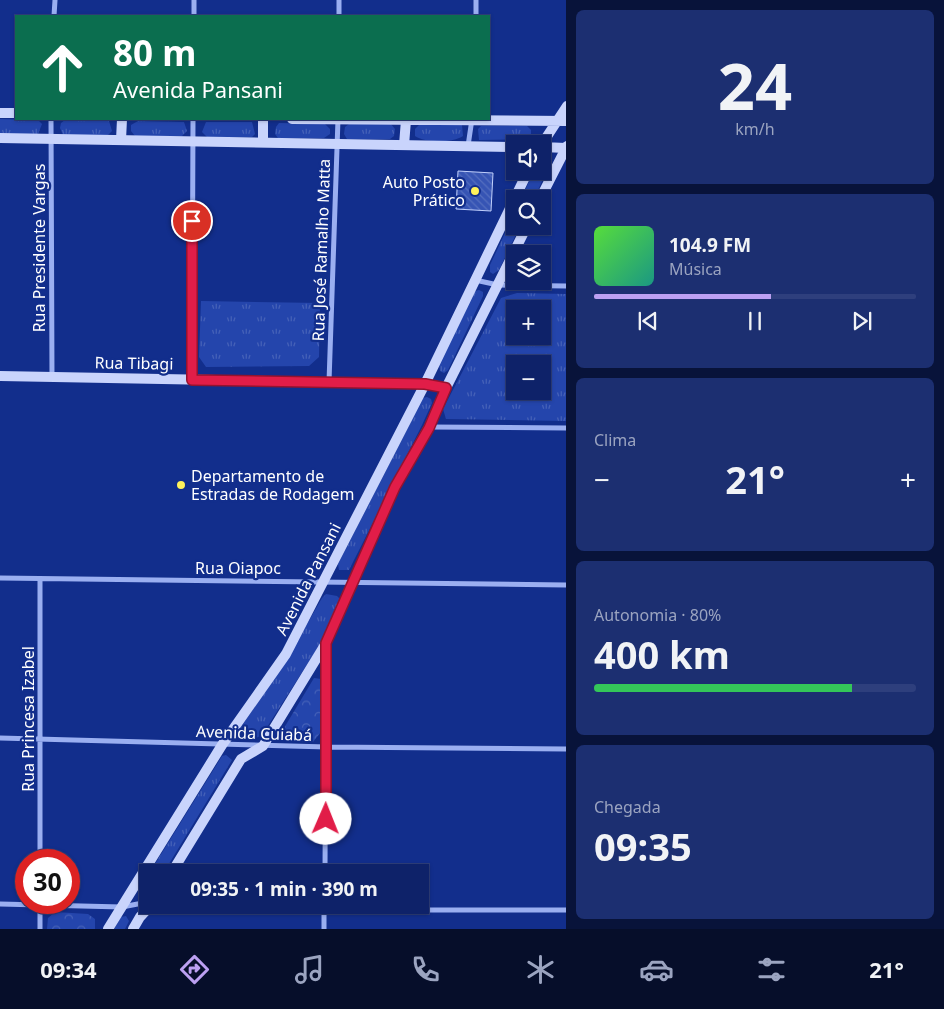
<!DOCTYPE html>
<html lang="pt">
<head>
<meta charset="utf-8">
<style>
  body { margin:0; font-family:"Noto Sans",sans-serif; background:#1c2f71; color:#f1f3f6; height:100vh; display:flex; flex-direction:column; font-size:19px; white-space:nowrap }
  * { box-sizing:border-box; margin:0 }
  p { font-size:16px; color:#9ba4c0 }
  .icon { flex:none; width:28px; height:28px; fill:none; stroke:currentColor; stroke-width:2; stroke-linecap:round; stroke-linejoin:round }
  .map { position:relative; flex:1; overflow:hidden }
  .details { display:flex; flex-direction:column; gap:10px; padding:10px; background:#08133a; width:378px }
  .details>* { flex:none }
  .banner { position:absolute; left:15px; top:15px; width:475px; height:105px; border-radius:0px; box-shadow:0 1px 4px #0004,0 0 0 1px #2e3f7d; background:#0b6e4f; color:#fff; overflow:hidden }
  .buttons { position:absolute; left:506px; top:135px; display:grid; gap:10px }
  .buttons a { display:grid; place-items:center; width:45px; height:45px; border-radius:0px; background:#0e2269; box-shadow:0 1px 4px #0004,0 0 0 1px #2e3f7d; font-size:25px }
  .speed { position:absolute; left:15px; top:849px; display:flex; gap:10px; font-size:25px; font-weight:700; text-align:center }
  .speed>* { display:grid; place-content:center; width:65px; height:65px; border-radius:50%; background:#0e2269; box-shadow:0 1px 4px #0004,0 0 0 1px #2e3f7d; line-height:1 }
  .speed .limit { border:8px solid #d22; background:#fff; color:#111 }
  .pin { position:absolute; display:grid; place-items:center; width:42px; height:42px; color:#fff; margin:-21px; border:2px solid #fff; border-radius:50%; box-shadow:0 1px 5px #0007 }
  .me { position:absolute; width:55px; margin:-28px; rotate:1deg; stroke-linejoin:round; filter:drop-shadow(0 0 4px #0008) }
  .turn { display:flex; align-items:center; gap:18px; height:105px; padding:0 15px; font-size:22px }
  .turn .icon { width:65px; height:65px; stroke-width:2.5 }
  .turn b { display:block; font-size:35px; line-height:42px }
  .big { font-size:38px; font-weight:700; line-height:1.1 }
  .details .widget { flex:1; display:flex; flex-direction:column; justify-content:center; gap:8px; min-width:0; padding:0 18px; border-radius:8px; background:#1c2f71 }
  .details .dial { align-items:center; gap:0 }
  .dial b { font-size:65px; line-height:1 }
  .song { display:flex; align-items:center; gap:15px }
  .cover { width:60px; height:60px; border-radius:8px; background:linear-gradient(135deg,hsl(110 70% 55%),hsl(170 70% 35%)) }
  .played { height:5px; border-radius:2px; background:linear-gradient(90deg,#bca0f2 55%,#2e3f7d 55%) }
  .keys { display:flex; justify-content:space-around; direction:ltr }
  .heat { display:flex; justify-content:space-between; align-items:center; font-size:28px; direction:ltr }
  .charge { height:8px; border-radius:4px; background:linear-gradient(90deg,#34c759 80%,#2e3f7d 0) }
  .trip { position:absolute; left:139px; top:864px; width:290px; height:50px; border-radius:0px; background:#0e2269; box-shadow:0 1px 4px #0004,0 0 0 1px #2e3f7d; font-weight:700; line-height:50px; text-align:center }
  .tabs { display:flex; height:80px; justify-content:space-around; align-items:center; background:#060e2a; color:#9ba4c0 }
  .tabs .icon { width:35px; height:35px }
  .tabs .active { color:#bca0f2 }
  .tabs b { font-size:22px; color:#f1f3f6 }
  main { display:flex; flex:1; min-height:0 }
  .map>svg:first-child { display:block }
</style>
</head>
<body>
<main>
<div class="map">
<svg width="567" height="929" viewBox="0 0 567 929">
  <defs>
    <pattern id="grass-tufts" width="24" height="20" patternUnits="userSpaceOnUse" patternTransform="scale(1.25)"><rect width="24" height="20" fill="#2445ac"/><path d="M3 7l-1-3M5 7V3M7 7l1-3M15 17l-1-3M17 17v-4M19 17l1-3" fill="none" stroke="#4561b8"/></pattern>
    <pattern id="park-crowns" width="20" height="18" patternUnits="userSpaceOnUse" patternTransform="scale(1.25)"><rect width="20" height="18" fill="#2445ac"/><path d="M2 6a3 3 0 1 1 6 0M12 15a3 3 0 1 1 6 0" fill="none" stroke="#4561b8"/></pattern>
    <pattern id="building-back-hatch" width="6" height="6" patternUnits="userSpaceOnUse" patternTransform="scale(1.25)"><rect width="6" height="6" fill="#3654b4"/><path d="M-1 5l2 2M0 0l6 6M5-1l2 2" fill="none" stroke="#546ebf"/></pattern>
  </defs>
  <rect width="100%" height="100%" fill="#122e8c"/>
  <path fill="url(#grass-tufts)" fill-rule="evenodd" d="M0,119L38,120L42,124L38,134H0Z
    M65,120L109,121L112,131L108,135H63L60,128L61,123Z
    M138,121L184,122L187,131L182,136H135L131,131V125Z
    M206,122H252L255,134L252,137H207L202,132Z
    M279,123L325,124L330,129V134L324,138H278L275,134L276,127Z
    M349,124H391L395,129L394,136L390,139H347L344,134L345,127Z
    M419,125H462L463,136C453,143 425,143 415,136V129Z
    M481,126H527L531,130V139L479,140L478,129Z
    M543,163L546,165L547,170L534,199H521L534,171H542Z
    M515,212V226H520L499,270L493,274L490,272V265Z
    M479,290L483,292V296L448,370L444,373L440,371L439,364L475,291Z
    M517,293L566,294V421L446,419L443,409L501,298ZM515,309H542V336H515ZM515,364H542V391H515Z
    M201,301L320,303L319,357L309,366L206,367L199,357Z
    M427,397L431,399L432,403L422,425L349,570H339L338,564L423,398Z
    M326,594L337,596L340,599L322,641L262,735L252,740L244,737L241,727L288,657L322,598Z
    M226,755L232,760L164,872H150L222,756Z
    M126,916L129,921L125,929H114L121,917Z"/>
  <path fill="url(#park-crowns)" d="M314,678L321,679V732L313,742L286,741L281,733Z
    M55,912L88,914L95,919V929H47L48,918Z"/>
  <path fill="url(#building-back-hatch)" stroke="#c1d0fc" d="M458,171L493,173L491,211L456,209Z"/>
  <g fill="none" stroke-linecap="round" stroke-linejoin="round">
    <path stroke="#9aaff1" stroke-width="5" d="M54,16L55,0
      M194,16V0
      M339,16V0
      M476,16V0
      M51,119L52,377
      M468,146L472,119
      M475,280L498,285L567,286
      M192,380L193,119
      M329,382L338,119
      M429,427L567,428
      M0,578L567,585
      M40,579V860
      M0,738L327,747L567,749
      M325,872L326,646
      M0,904L122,907L148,902
      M236,905L324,910H567
      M40,929V903
      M324,929V905"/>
    <path stroke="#c9d4fc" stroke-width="10" d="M0,113H16
      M263,119V142
      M292,119L567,121
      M0,138L515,147
      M121,140L122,119
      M542,144L567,106
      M404,145L406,120
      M542,147L567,148
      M540,199L567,146
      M0,376L425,384L446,388
      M172,872L241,759L263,746L326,643L395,487L429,427L446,388L527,226
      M108,929L222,745L286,654L425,384L528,171
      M133,929L140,917L151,905"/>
  </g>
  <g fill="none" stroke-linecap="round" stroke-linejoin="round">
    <defs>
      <path id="route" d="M192,221V380L425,384L446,388L429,428L395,487L326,643V819"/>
    </defs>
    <use href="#route" stroke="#92132f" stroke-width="12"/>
    <use href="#route" stroke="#e11d48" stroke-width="9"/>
  </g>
  <g fill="#fff25b" stroke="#122e8c" stroke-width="2">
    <circle cx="475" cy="191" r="5"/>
    <circle cx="181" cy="485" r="5"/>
  </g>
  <g text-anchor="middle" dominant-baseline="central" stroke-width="4.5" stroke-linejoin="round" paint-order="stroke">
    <g font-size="16" fill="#fff" stroke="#122e8c" text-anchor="end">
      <text x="465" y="182">Auto Posto<tspan x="465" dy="18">Prático</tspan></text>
      <text x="191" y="476" text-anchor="start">Departamento de<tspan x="191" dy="18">Estradas de Rodagem</tspan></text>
    </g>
    <g font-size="16" fill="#fff" stroke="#122e8c">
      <text transform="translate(39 248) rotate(-90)">Rua Presidente Vargas</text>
      <text transform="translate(321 250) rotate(-88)">Rua José Ramalho Matta</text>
      <text transform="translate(134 363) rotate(1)">Rua Tibagi</text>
      <text x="238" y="568">Rua Oiapoc</text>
      <text transform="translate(308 579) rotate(-63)">Avenida Pansani</text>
      <text transform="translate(28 719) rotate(-90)">Rua Princesa Izabel</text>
      <text transform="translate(254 733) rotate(2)">Avenida Cuiabá</text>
    </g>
  </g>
</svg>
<div class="buttons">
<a><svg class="icon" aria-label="sound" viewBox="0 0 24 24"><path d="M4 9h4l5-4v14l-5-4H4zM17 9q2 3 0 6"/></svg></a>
<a><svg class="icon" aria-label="search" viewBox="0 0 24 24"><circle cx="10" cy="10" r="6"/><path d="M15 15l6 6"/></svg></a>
<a><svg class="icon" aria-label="layers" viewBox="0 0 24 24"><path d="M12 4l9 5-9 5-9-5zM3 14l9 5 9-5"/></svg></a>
<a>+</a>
<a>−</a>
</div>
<div class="speed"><div class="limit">30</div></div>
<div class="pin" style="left:192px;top:221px;background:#d93025"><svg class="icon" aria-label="arrive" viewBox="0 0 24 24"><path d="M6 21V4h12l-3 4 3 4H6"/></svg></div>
<svg class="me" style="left:326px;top:819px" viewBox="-20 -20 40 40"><circle r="19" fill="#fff"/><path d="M0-13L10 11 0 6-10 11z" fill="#e11d48"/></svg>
<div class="trip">09:35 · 1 min · 390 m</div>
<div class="banner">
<div class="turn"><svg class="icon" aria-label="ahead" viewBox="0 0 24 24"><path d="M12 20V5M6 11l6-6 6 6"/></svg><div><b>80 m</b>Avenida Pansani</div></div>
</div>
</div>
<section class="details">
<div class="widget dial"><b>24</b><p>km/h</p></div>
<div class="widget">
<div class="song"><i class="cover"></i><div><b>104.9 FM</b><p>Música</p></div></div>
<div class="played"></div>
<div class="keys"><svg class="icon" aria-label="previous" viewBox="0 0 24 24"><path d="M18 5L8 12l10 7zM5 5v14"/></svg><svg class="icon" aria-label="pause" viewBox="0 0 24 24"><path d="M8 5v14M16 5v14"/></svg><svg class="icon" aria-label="next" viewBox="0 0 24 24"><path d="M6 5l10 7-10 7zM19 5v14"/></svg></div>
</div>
<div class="widget"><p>Clima</p>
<div class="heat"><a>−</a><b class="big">21°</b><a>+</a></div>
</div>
<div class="widget"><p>Autonomia · 80%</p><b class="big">400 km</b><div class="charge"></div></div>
<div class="widget"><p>Chegada</p><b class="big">09:35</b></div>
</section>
</main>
<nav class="tabs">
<b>09:34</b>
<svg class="icon active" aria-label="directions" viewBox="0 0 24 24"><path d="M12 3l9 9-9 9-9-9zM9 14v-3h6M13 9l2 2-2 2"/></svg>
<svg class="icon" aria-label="music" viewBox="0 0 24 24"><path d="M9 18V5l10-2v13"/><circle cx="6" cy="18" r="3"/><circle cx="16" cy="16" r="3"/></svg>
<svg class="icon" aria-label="phone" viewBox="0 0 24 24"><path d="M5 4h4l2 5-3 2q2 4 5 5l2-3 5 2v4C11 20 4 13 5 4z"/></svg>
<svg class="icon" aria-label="climate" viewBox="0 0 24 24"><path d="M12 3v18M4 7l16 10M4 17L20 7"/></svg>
<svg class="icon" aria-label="car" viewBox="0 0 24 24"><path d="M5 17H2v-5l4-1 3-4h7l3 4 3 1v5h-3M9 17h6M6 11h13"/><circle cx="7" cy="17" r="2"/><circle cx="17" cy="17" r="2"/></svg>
<svg class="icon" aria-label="filters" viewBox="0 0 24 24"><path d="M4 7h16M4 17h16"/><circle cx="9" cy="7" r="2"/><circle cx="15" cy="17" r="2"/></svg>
<b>21°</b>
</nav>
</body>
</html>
